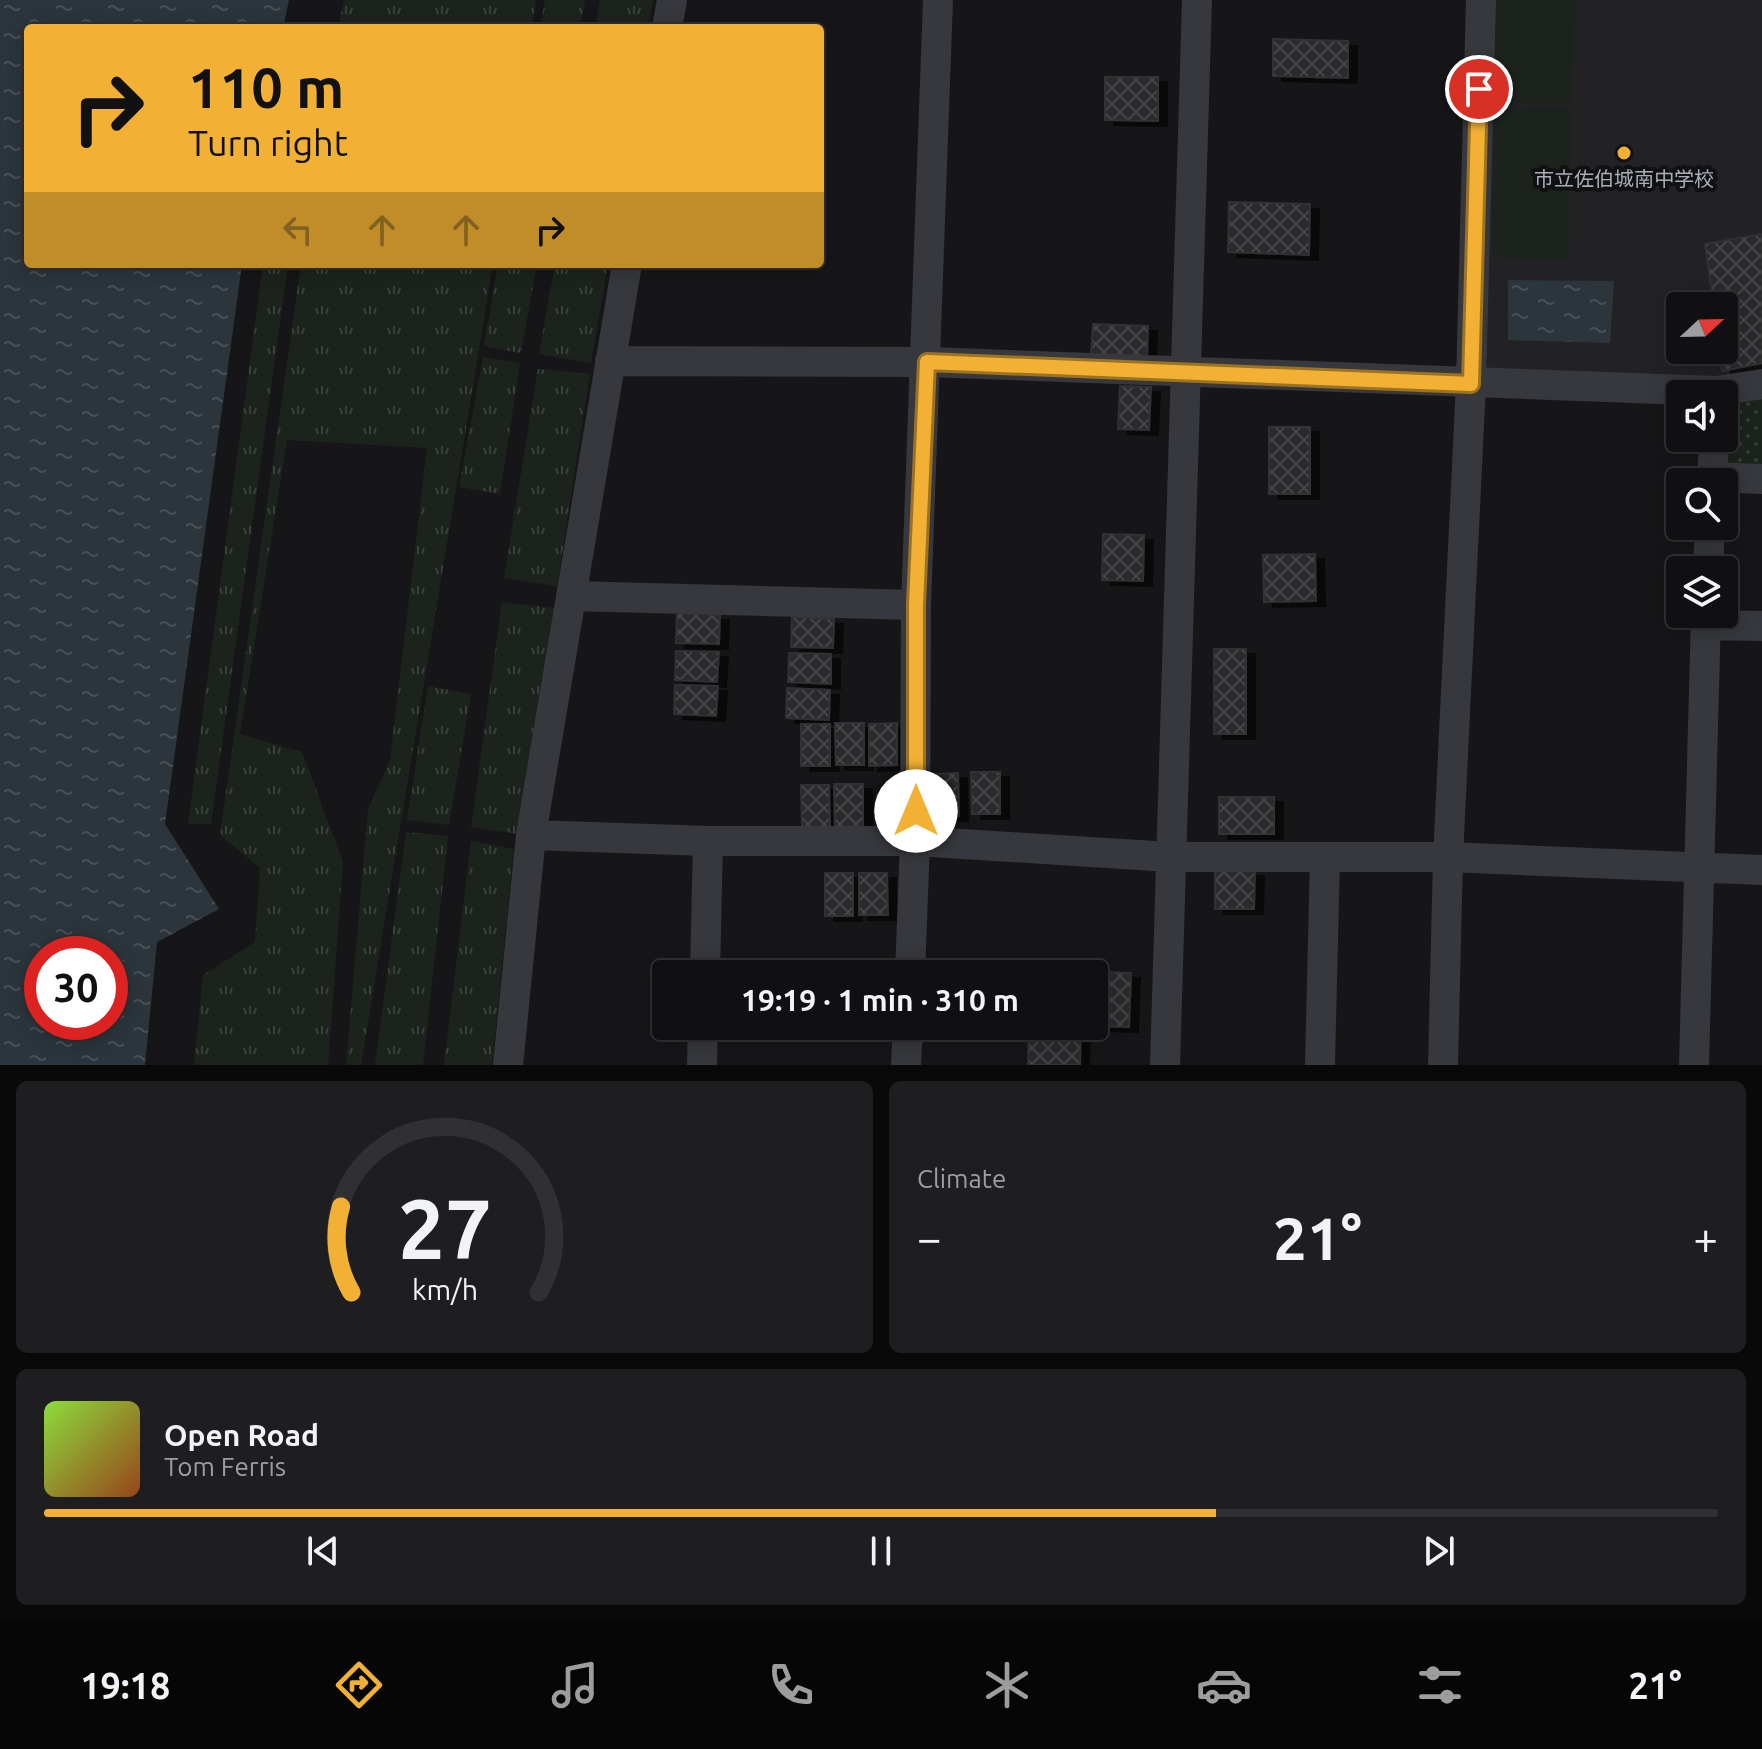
<!DOCTYPE html>
<html lang="en">
<head>
<meta charset="utf-8">
<style>
  body { margin:0; font-family:Ubuntu,"Noto Sans JP",sans-serif; background:#1e1e20; color:#f1f3f6; height:100vh; display:flex; flex-direction:column; font-size:30px; white-space:nowrap }
  * { box-sizing:border-box; margin:0 }
  p { font-size:26px; color:#9c9d9f }
  .icon { flex:none; width:44px; height:44px; fill:none; stroke:currentColor; stroke-width:2; stroke-linecap:round; stroke-linejoin:round }
  .map { position:relative; height:1065px; overflow:hidden }
  .drawer { display:flex; flex-direction:column; gap:16px; padding:16px; background:#09090a; flex:1 }
  .drawer>* { flex:none }
  .guide { position:absolute; left:24px; top:24px; width:800px; height:244px; border-radius:8px; box-shadow:0 4px 20px #0003,0 0 0 2px #303032; background:#f2b134; color:#111; overflow:hidden }
  .needle { width:52px; rotate:68deg }
  .controls { position:absolute; left:1666px; top:292px; display:grid; gap:16px }
  .controls a { display:grid; place-items:center; width:72px; height:72px; border-radius:8px; background:#101012; box-shadow:0 4px 20px #0003,0 0 0 2px #303032; font-size:40px }
  .speed { position:absolute; left:24px; top:936px; display:flex; gap:16px; font-size:40px; font-weight:700; text-align:center }
  .speed>* { display:grid; place-content:center; width:104px; height:104px; border-radius:50%; background:#101012; box-shadow:0 4px 20px #0003,0 0 0 2px #303032; line-height:1 }
  .speed .limit { border:12px solid #d22; background:#fff; color:#111 }
  .pin { position:absolute; display:grid; place-items:center; width:68px; height:68px; color:#fff; margin:-34px; border:4px solid #fff; border-radius:50%; box-shadow:0 2px 8px #0007 }
  .me { position:absolute; width:88px; margin:-44px; rotate:0deg; stroke-linejoin:round; filter:drop-shadow(0 0 6px #0008) }
  .turn { display:flex; align-items:center; gap:28px; height:168px; padding:0 32px; font-size:36px }
  .turn .icon { width:104px; height:104px; stroke-width:2.5 }
  .turn b { display:block; font-size:56px; line-height:68px }
  .lanes { display:flex; align-items:center; height:76px; padding:0 32px; background:#0003; justify-content:center; gap:40px; direction:ltr }
  .lanes .off { opacity:.35 }
  .big { font-size:60px; font-weight:700; line-height:1.1 }
  .drawer .widget { flex:1; display:flex; flex-direction:column; justify-content:center; gap:12px; min-width:0; padding:0 28px; border-radius:12px; background:#1e1e20 }
  .drawer .dial { align-items:center; gap:0 }
  .dial svg { height:208px; overflow:visible; fill:none; stroke:#303032; stroke-width:7; stroke-linecap:round; text-anchor:middle }
  .dial text { fill:#f1f3f6; stroke:none }
  .song { display:flex; align-items:center; gap:24px }
  .cover { width:96px; height:96px; border-radius:12px; background:linear-gradient(135deg,hsl(90 70% 55%),hsl(20 70% 35%)) }
  .played { height:8px; border-radius:4px; background:linear-gradient(90deg,#f2b134 70%,#303032 70%) }
  .keys { display:flex; justify-content:space-around; direction:ltr }
  .heat { display:flex; justify-content:space-between; align-items:center; font-size:44px; direction:ltr }
  .drawer .tiles { flex:1; display:grid; gap:16px; grid-template-columns:1fr 1fr }
  .widget:last-child { grid-column:span 2 }
  .trip { position:absolute; left:652px; top:960px; width:456px; height:80px; border-radius:8px; background:#101012; box-shadow:0 4px 20px #0003,0 0 0 2px #303032; font-weight:700; line-height:80px; text-align:center }
  .menu { display:flex; height:128px; justify-content:space-around; align-items:center; background:#060607; color:#9c9d9f }
  .menu .icon { width:56px; height:56px }
  .menu .current { color:#f2b134 }
  .menu b { font-size:36px; color:#f1f3f6 }
  .map>svg:first-child { display:block }
</style>
</head>
<body>
<div class="map">
<svg width="1762" height="1065" viewBox="0 0 1762 1065">
  <defs>
    <pattern id="grass-tufts" width="24" height="20" patternUnits="userSpaceOnUse" patternTransform="scale(2)"><rect width="24" height="20" fill="#1c231d"/><path d="M3 7l-1-3M5 7V3M7 7l1-3M15 17l-1-3M17 17v-4M19 17l1-3" fill="none" stroke="#3a403c"/></pattern>
    <pattern id="park-dots" width="8" height="8" patternUnits="userSpaceOnUse" patternTransform="scale(2)"><rect width="8" height="8" fill="#1c231d"/><path d="M2 2h.1M6 6h.1" fill="none" stroke="#3a403c" stroke-width="1.8" stroke-linecap="round"/></pattern>
    <pattern id="water-ripples" width="26" height="14" patternUnits="userSpaceOnUse" patternTransform="scale(2)"><rect width="26" height="14" fill="#2c353c"/><path d="M2 4q2-2 4 0t4 0M15 11q2-2 4 0t4 0" fill="none" stroke="#485056"/></pattern>
    <pattern id="building-cross-hatch" width="8" height="8" patternUnits="userSpaceOnUse" patternTransform="scale(2)"><rect width="8" height="8" fill="#29292c"/><path d="M0 0l8 8M0 8l8-8" fill="none" stroke="#454548"/></pattern>
    <filter id="shadow"><feDropShadow dx="9" dy="5" stdDeviation="0" flood-color="#0009"/></filter>
  </defs>
  <rect width="100%" height="100%" fill="#161618"/>
  <path fill="#222225" fill-rule="evenodd" d="M1491,0H1762V373L1714,383L1478,377ZM1680,306H1724V350H1680Z"/>
  <path fill="url(#grass-tufts)" d="M344,0H536L532,28H338Z
    M545,0H585L580,28H540Z
    M600,0H653L648,28H595Z
    M263,264H288L211,824H188Z
    M301,264H493L361,1065H346L368,809L390,760L427,448L287,440L240,734L302,752L343,862L328,1065H194L203,975L255,942L260,868L220,835Z
    M498,264H537L521,353L484,346Z
    M555,264H608L591,363L539,354Z
    M483,357L520,363L500,494L459,487Z
    M538,369L590,374L557,586L504,578Z
    M502,602L554,608L518,834L471,827Z
    M428,686L471,694L449,825L407,820Z
    M406,832L448,836L423,1065H375Z
    M471,841L514,849L492,1065H444Z"/>
  <path fill="url(#park-dots)" d="M1762,389V474L1717,472L1724,438V395Z"/>
  <path fill="#1c231d" d="M1496,0H1575L1571,103H1493Z
    M1571,107L1568,260L1492,257L1494,108Z"/>
  <path fill="url(#water-ripples)" fill-rule="evenodd" d="M0,0H289L283,28H28V264H242L165,824L219,909L157,942L145,1065H0ZM42,954H110V1022H42Z
    M1508,280L1614,281L1610,343L1508,340Z"/>
  <path fill="url(#building-cross-hatch)" stroke="#303034" stroke-width="2" filter="url(#shadow)" d="M1273,39L1348,41V78L1273,76Z
    M1105,77H1158V121L1105,120Z
    M1229,202L1310,204L1309,255L1228,252Z
    M1762,234V363L1722,371L1719,350H1724V306H1714L1705,244Z
    M1093,324L1148,326L1147,359L1091,357Z
    M1120,386L1151,387L1149,430L1118,429Z
    M1269,427H1310V494H1269Z
    M1103,534L1144,535L1143,581L1102,580Z
    M1315,554L1316,601L1264,602L1263,555Z
    M677,613L720,615L719,644L676,643Z
    M792,617L834,619L833,648L791,647Z
    M1214,649H1246V734H1214Z
    M676,651L719,652L717,682L675,680Z
    M789,653L831,654V684L788,682Z
    M675,685L718,686L716,716L674,714Z
    M787,688L830,690L829,720L786,718Z
    M835,723H864V765H836Z
    M897,723V765L869,766V724Z
    M801,724H830V766H801Z
    M971,772H1000V814H972Z
    M958,773L959,816H931L930,774Z
    M834,784H863V826L835,827Z
    M801,785H829L830,827H802Z
    M1219,797H1274V834H1219Z
    M1215,870L1255,871L1254,909H1215Z
    M825,873H853V916H825Z
    M859,873H887L888,915H859Z
    M1031,969L1131,973L1129,1027L1094,1026V974H1031Z
    M1029,1026H1081L1080,1065H1028Z"/>
  <g fill="none" stroke-linecap="round" stroke-linejoin="round">
    <path stroke="#37383d" stroke-width="30" d="M667,28L672,0
      M610,361L927,362L1716,391L1762,384
      M1712,477L1762,479
      M1712,482L1714,438
      M1708,570L1710,526
      M571,596L916,605
      M1705,625L1762,626
      M531,835L708,841H915L1170,857H1448L1762,870
      M705,974L708,841
      M910,974L915,841L916,605L938,0
      M508,1065L531,835L627,264
      M702,1065L703,1026
      M906,1065L908,1026
      M1165,1065L1197,0
      M1320,1065L1325,857
      M1443,1065L1448,857L1471,384L1481,0
      M1694,1065L1706,614"/>
  </g>
  <g fill="none" stroke-linecap="round" stroke-linejoin="round">
    <defs>
      <path id="route" d="M916,811V605L927,362L1471,384L1479,89"/>
    </defs>
    <use href="#route" stroke="#9d7322" stroke-width="20"/>
    <use href="#route" stroke="#f2b134" stroke-width="14"/>
  </g>
  <circle fill="#f2b134" stroke="#111113" stroke-width="3" cx="1624" cy="153" r="8"/>
  <g text-anchor="middle" dominant-baseline="central" stroke-width="8" stroke-linejoin="round" paint-order="stroke">
    <g font-size="20" fill="#a8adb8" stroke="#111113">
      <text x="1624" y="178">市立佐伯城南中学校</text>
    </g>
  </g>
</svg>
<div class="controls">
<a><svg class="needle" viewBox="-14 -14 28 28"><path d="M0-13l5 13h-10z" fill="#e53935"/><path d="M0 13l5-13h-10z" fill="#9c9d9f"/></svg></a>
<a><svg class="icon" aria-label="sound" viewBox="0 0 24 24"><path d="M4 9h4l5-4v14l-5-4H4zM17 9q2 3 0 6"/></svg></a>
<a><svg class="icon" aria-label="search" viewBox="0 0 24 24"><circle cx="10" cy="10" r="6"/><path d="M15 15l6 6"/></svg></a>
<a><svg class="icon" aria-label="layers" viewBox="0 0 24 24"><path d="M12 4l9 5-9 5-9-5zM3 14l9 5 9-5"/></svg></a>
</div>
<div class="speed"><div class="limit">30</div></div>
<div class="pin" style="left:1479px;top:89px;background:#d93025"><svg class="icon" aria-label="arrive" viewBox="0 0 24 24"><path d="M6 21V4h12l-3 4 3 4H6"/></svg></div>
<svg class="me" style="left:916px;top:811px" viewBox="-20 -20 40 40"><circle r="19" fill="#fff"/><path d="M0-13L10 11 0 6-10 11z" fill="#f2b134"/></svg>
<div class="trip">19:19 · 1 min · 310 m</div>
<div class="guide">
<div class="turn"><svg class="icon" aria-label="right" viewBox="0 0 24 24"><path d="M7 20v-9h11M14 6l5 5-5 5"/></svg><div><b>110 m</b>Turn right</div></div>
<div class="lanes"><svg class="icon off" aria-label="left" viewBox="0 0 24 24"><path d="M17 20v-9H6M10 6l-5 5 5 5"/></svg><svg class="icon off" aria-label="ahead" viewBox="0 0 24 24"><path d="M12 20V5M6 11l6-6 6 6"/></svg><svg class="icon off" aria-label="ahead" viewBox="0 0 24 24"><path d="M12 20V5M6 11l6-6 6 6"/></svg><svg class="icon" aria-label="right" viewBox="0 0 24 24"><path d="M7 20v-9h11M14 6l5 5-5 5"/></svg></div>
</div>
</div>
<section class="drawer">
<div class="tiles">
<div class="widget dial"><svg viewBox="0 0 100 80">
<path d="M14 69A42 42 0 1 1 86 69"/>
<path d="M14 69A42 42 0 0 1 10 36" stroke="#f2b134"/>
<text x="50" y="56" font-size="32" font-weight="700">27</text>
<text x="50" y="72" font-size="11">km/h</text>
</svg></div>
<div class="widget"><p>Climate</p>
<div class="heat"><a>−</a><b class="big">21°</b><a>+</a></div>
</div>
<div class="widget">
<div class="song"><i class="cover"></i><div><b>Open Road</b><p>Tom Ferris</p></div></div>
<div class="played"></div>
<div class="keys"><svg class="icon" aria-label="previous" viewBox="0 0 24 24"><path d="M18 5L8 12l10 7zM5 5v14"/></svg><svg class="icon" aria-label="pause" viewBox="0 0 24 24"><path d="M8 5v14M16 5v14"/></svg><svg class="icon" aria-label="next" viewBox="0 0 24 24"><path d="M6 5l10 7-10 7zM19 5v14"/></svg></div>
</div>
</div>
</section>
<nav class="menu">
<b>19:18</b>
<svg class="icon current" aria-label="directions" viewBox="0 0 24 24"><path d="M12 3l9 9-9 9-9-9zM9 14v-3h6M13 9l2 2-2 2"/></svg>
<svg class="icon" aria-label="music" viewBox="0 0 24 24"><path d="M9 18V5l10-2v13"/><circle cx="6" cy="18" r="3"/><circle cx="16" cy="16" r="3"/></svg>
<svg class="icon" aria-label="phone" viewBox="0 0 24 24"><path d="M5 4h4l2 5-3 2q2 4 5 5l2-3 5 2v4C11 20 4 13 5 4z"/></svg>
<svg class="icon" aria-label="climate" viewBox="0 0 24 24"><path d="M12 3v18M4 7l16 10M4 17L20 7"/></svg>
<svg class="icon" aria-label="car" viewBox="0 0 24 24"><path d="M5 17H2v-5l4-1 3-4h7l3 4 3 1v5h-3M9 17h6M6 11h13"/><circle cx="7" cy="17" r="2"/><circle cx="17" cy="17" r="2"/></svg>
<svg class="icon" aria-label="filters" viewBox="0 0 24 24"><path d="M4 7h16M4 17h16"/><circle cx="9" cy="7" r="2"/><circle cx="15" cy="17" r="2"/></svg>
<b>21°</b>
</nav>
</body>
</html>
